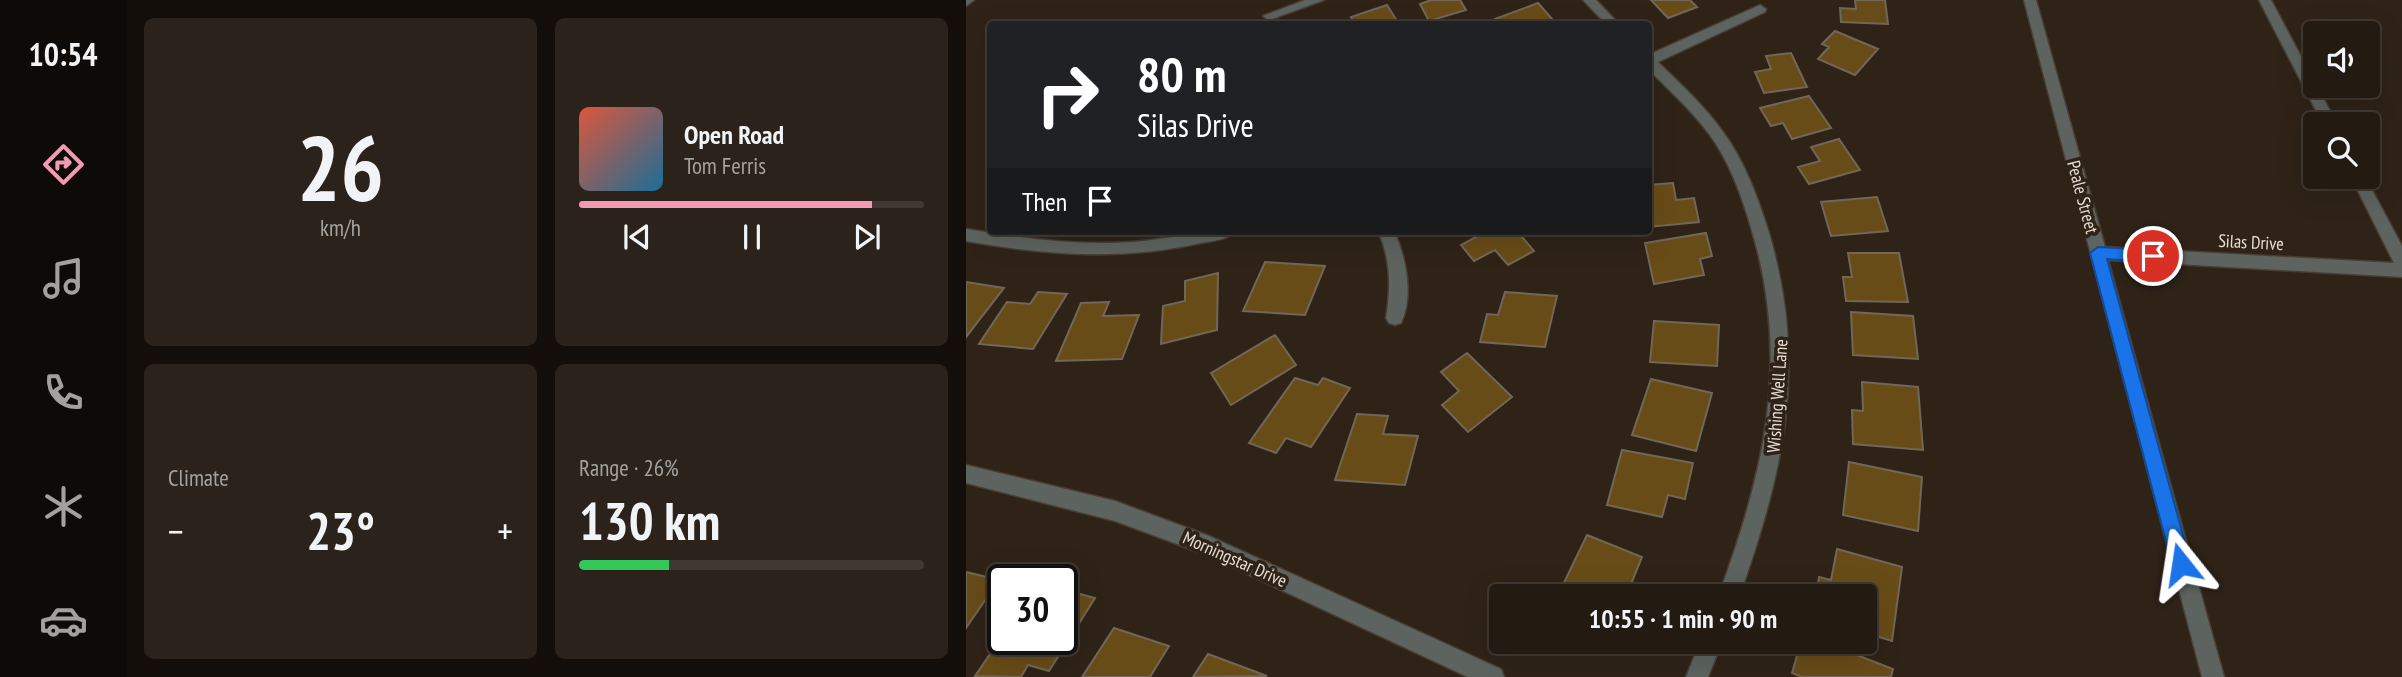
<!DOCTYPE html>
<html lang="en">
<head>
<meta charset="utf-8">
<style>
  body { margin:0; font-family:"PT Sans Narrow",sans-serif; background:#2b231b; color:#f1f3f6; height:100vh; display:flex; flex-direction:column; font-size:26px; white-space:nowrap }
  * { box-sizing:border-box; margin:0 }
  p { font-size:23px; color:#a3a19f }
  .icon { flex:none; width:38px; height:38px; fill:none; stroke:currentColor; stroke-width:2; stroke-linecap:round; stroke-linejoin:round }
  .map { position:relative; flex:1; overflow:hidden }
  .sheet { display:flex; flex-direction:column; gap:18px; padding:18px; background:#130e0a; width:840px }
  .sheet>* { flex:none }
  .guide { position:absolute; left:21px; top:21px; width:665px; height:214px; border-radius:7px; box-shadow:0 7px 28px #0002,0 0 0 2px #403832; background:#202124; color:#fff; overflow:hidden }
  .buttons { position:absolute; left:1337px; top:21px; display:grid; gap:14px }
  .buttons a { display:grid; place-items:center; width:77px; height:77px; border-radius:7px; background:#231a12; box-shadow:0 7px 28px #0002,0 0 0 2px #403832; font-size:35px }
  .speed { position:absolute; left:21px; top:564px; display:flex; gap:14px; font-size:35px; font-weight:700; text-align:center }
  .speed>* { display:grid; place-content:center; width:91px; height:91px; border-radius:50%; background:#231a12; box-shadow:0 7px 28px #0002,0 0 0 2px #403832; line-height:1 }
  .speed .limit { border:4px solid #111; border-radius:10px; background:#fff; color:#111 }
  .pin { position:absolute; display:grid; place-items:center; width:60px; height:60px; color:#fff; margin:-30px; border:4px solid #fff; border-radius:50%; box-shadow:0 2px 7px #0007 }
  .me { position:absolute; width:77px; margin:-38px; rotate:345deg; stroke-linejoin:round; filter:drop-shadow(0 0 5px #0008) }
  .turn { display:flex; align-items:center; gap:24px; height:147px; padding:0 35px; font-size:32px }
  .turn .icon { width:91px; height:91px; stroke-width:2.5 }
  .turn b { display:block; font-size:49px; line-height:60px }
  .then { display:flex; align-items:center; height:66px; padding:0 35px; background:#0003; gap:14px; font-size:26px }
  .big { font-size:52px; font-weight:700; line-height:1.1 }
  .sheet .card { flex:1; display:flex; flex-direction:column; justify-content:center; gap:10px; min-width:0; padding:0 24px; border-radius:10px; background:#2b231b }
  .sheet .dial { align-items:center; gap:0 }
  .dial b { font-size:91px; line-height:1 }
  .song { display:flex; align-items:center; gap:21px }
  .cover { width:84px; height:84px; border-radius:10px; background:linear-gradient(135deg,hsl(10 70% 55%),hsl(200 70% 35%)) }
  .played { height:7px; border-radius:4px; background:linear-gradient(90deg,#f19ab1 85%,#403832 85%) }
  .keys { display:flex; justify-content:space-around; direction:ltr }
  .heat { display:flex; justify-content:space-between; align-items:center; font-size:38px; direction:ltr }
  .charge { height:10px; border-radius:5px; background:linear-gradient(90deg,#34c759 26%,#403832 0) }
  .sheet .tiles { flex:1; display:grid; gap:18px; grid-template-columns:repeat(2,1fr) }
  .trip { position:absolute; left:523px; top:584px; width:388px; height:70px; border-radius:7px; background:#231a12; box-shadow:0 7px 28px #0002,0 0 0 2px #403832; font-weight:700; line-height:70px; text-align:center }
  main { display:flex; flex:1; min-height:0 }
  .tab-bar { display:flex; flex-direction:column; width:126px; justify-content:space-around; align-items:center; background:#0e0a07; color:#a3a19f }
  .tab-bar .icon { width:49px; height:49px }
  .tab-bar .selected { color:#f19ab1 }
  .tab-bar b { font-size:32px; color:#f1f3f6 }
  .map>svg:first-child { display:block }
</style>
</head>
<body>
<main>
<nav class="tab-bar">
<b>10:54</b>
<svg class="icon selected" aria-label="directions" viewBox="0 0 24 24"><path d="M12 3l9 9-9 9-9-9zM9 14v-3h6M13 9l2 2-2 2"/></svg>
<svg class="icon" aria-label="music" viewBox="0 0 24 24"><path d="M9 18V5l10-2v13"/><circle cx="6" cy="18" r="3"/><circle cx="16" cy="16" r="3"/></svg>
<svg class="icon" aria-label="phone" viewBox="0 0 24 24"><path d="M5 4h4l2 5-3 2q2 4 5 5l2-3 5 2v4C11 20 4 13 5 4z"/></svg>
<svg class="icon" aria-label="climate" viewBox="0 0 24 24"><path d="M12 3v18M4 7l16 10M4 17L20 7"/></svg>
<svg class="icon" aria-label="car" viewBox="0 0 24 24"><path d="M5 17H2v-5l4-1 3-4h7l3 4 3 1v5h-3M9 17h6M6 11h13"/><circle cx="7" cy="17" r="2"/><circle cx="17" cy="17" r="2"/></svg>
</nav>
<section class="sheet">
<div class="tiles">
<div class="card dial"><b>26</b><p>km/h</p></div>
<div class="card">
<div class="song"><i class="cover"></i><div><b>Open Road</b><p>Tom Ferris</p></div></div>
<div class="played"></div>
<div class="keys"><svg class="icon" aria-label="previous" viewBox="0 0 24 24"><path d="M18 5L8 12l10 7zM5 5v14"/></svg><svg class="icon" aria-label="pause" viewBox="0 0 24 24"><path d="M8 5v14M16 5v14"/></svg><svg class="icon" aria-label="next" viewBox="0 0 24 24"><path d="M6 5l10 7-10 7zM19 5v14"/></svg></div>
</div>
<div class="card"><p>Climate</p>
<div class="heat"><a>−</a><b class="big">23°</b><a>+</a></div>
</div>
<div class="card"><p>Range · 26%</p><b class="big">130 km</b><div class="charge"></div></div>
</div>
</section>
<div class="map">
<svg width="1436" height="677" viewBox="0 0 1436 677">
  <rect width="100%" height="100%" fill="#2f2318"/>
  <path fill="#684c18" stroke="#716758" stroke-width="2" d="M465,0H494L500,10L463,21L454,4Z
    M685,0H724L731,7L702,18Z
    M889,0H919L922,24L875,22L874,8L890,9Z
    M572,3L588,21L580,24H533L529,19Z
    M421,5L433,24H389L385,17Z
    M869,31L912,49L889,75L852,59L863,47L856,44Z
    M825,53L841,87L798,93L789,72L805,69L800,56Z
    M843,96L865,128L826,139L817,123L805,126L794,108Z
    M873,139L894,170L843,184L832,167L854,161L845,147Z
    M707,183L710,200L728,198L733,222L682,227V185Z
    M911,197L922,231L865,236L855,202Z
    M521,231H551L568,251L542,265L529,250L508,261L495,245Z
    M740,233L746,256L734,259L738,275L688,284L679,243Z
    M882,253H933L942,302L880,301L877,277H886Z
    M299,262L359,266L339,315L277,311Z
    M252,273L251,330L195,344L197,306L219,301V281Z
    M0,282L38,288L0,337Z
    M72,292L101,294L67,349L13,344L41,302L64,304Z
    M539,292L591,296L579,347L514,342L521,314L532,315Z
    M143,302L137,316L173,315L156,359L90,361L115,303Z
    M885,312L947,316L952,359L887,355Z
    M688,321L753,325L751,366L684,362Z
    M309,335L330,365L265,405L245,373Z
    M501,353L546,397L502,432L476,405L493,391L475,372Z
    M329,378L352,385L357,378L384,388L345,447L320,438L310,453L283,443Z
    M685,379L746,393L730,451L666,435Z
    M896,382L952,387L957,450L887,444L886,410L897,411Z
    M391,414L422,416L417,434L452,436L439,485L369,480Z
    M656,450L727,463L719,499L702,495L696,517L641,505Z
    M883,462L956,477L952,531L877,515Z
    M621,535L676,557L663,589L676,594L674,597H591Z
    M871,549L936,567L926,641L900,633V597H850L853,577L865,580Z
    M0,572L33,580L0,628Z
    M96,589L129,598L83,671L62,665L55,677L9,676L37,635V639H96Z
    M148,628L203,646L184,677H116Z
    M835,642H858L927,669L925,677H836L826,673Z
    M242,654L301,676L227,677Z"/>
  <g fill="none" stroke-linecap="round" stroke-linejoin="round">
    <defs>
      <path id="minor" d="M0,0H8L0,6Z
        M339,0H358L303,20L297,16Z
        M617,0H630L653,24H640Z
        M1058,0H1070L1139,247L1428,263L1385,177H1399L1436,246V277L1142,260L1258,677H1236Z
        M1293,0H1305L1371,124H1357Z
        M794,5L800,9L799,12L692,62C714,84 739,106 757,132C779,162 792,198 803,233C842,366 818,470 773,597H752C797,476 824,366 788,238C779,206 768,172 750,144C732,116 706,93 682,69V55Z
        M0,229C55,238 111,246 167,242C202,239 234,231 269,231C263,240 245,241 235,243C156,261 79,255 0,241Z
        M412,231H428C440,257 448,296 435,323L429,325L423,323L420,318C425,287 425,260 412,231Z
        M0,465L149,501L243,536L535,669L538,677H502L238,554L149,521L0,483Z
        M734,642H756L742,677H720Z"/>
    </defs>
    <use href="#minor" stroke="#493d33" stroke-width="3"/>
    <use href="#minor" fill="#5d635e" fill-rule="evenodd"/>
  </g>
  <path fill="#1a73e8" stroke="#114b97" stroke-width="2" d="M1132,247L1187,250L1195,256L1187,262L1141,259L1225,564L1222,571L1215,573L1209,571L1206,564L1124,253Z"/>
  <g text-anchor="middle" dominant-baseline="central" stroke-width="7" stroke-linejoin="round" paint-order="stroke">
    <g font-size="18" fill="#e6ddd6" stroke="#2f2318">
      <text transform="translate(1117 197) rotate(75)">Peale Street</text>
      <text transform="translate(1285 242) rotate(3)">Silas Drive</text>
      <text transform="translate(811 396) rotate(-86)">Wishing Well Lane</text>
      <text transform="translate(269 559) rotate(24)">Morningstar Drive</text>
    </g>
  </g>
</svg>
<div class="buttons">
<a><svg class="icon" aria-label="sound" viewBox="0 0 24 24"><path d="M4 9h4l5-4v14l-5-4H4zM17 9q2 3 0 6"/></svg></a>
<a><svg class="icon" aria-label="search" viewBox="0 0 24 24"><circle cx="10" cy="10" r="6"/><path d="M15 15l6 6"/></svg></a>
</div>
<div class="speed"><div class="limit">30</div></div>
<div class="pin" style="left:1187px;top:256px;background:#d93025"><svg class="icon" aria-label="arrive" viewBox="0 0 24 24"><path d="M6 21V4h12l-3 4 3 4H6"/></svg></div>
<svg class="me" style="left:1215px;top:564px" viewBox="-20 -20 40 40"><path d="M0-17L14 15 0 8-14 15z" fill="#1a73e8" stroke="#fff" stroke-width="4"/></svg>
<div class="trip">10:55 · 1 min · 90 m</div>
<div class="guide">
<div class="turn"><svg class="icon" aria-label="right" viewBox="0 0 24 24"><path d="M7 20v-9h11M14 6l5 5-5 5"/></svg><div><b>80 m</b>Silas Drive</div></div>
<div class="then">Then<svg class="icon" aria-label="arrive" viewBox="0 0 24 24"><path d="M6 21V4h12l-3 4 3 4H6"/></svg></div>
</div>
</div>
</main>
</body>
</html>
